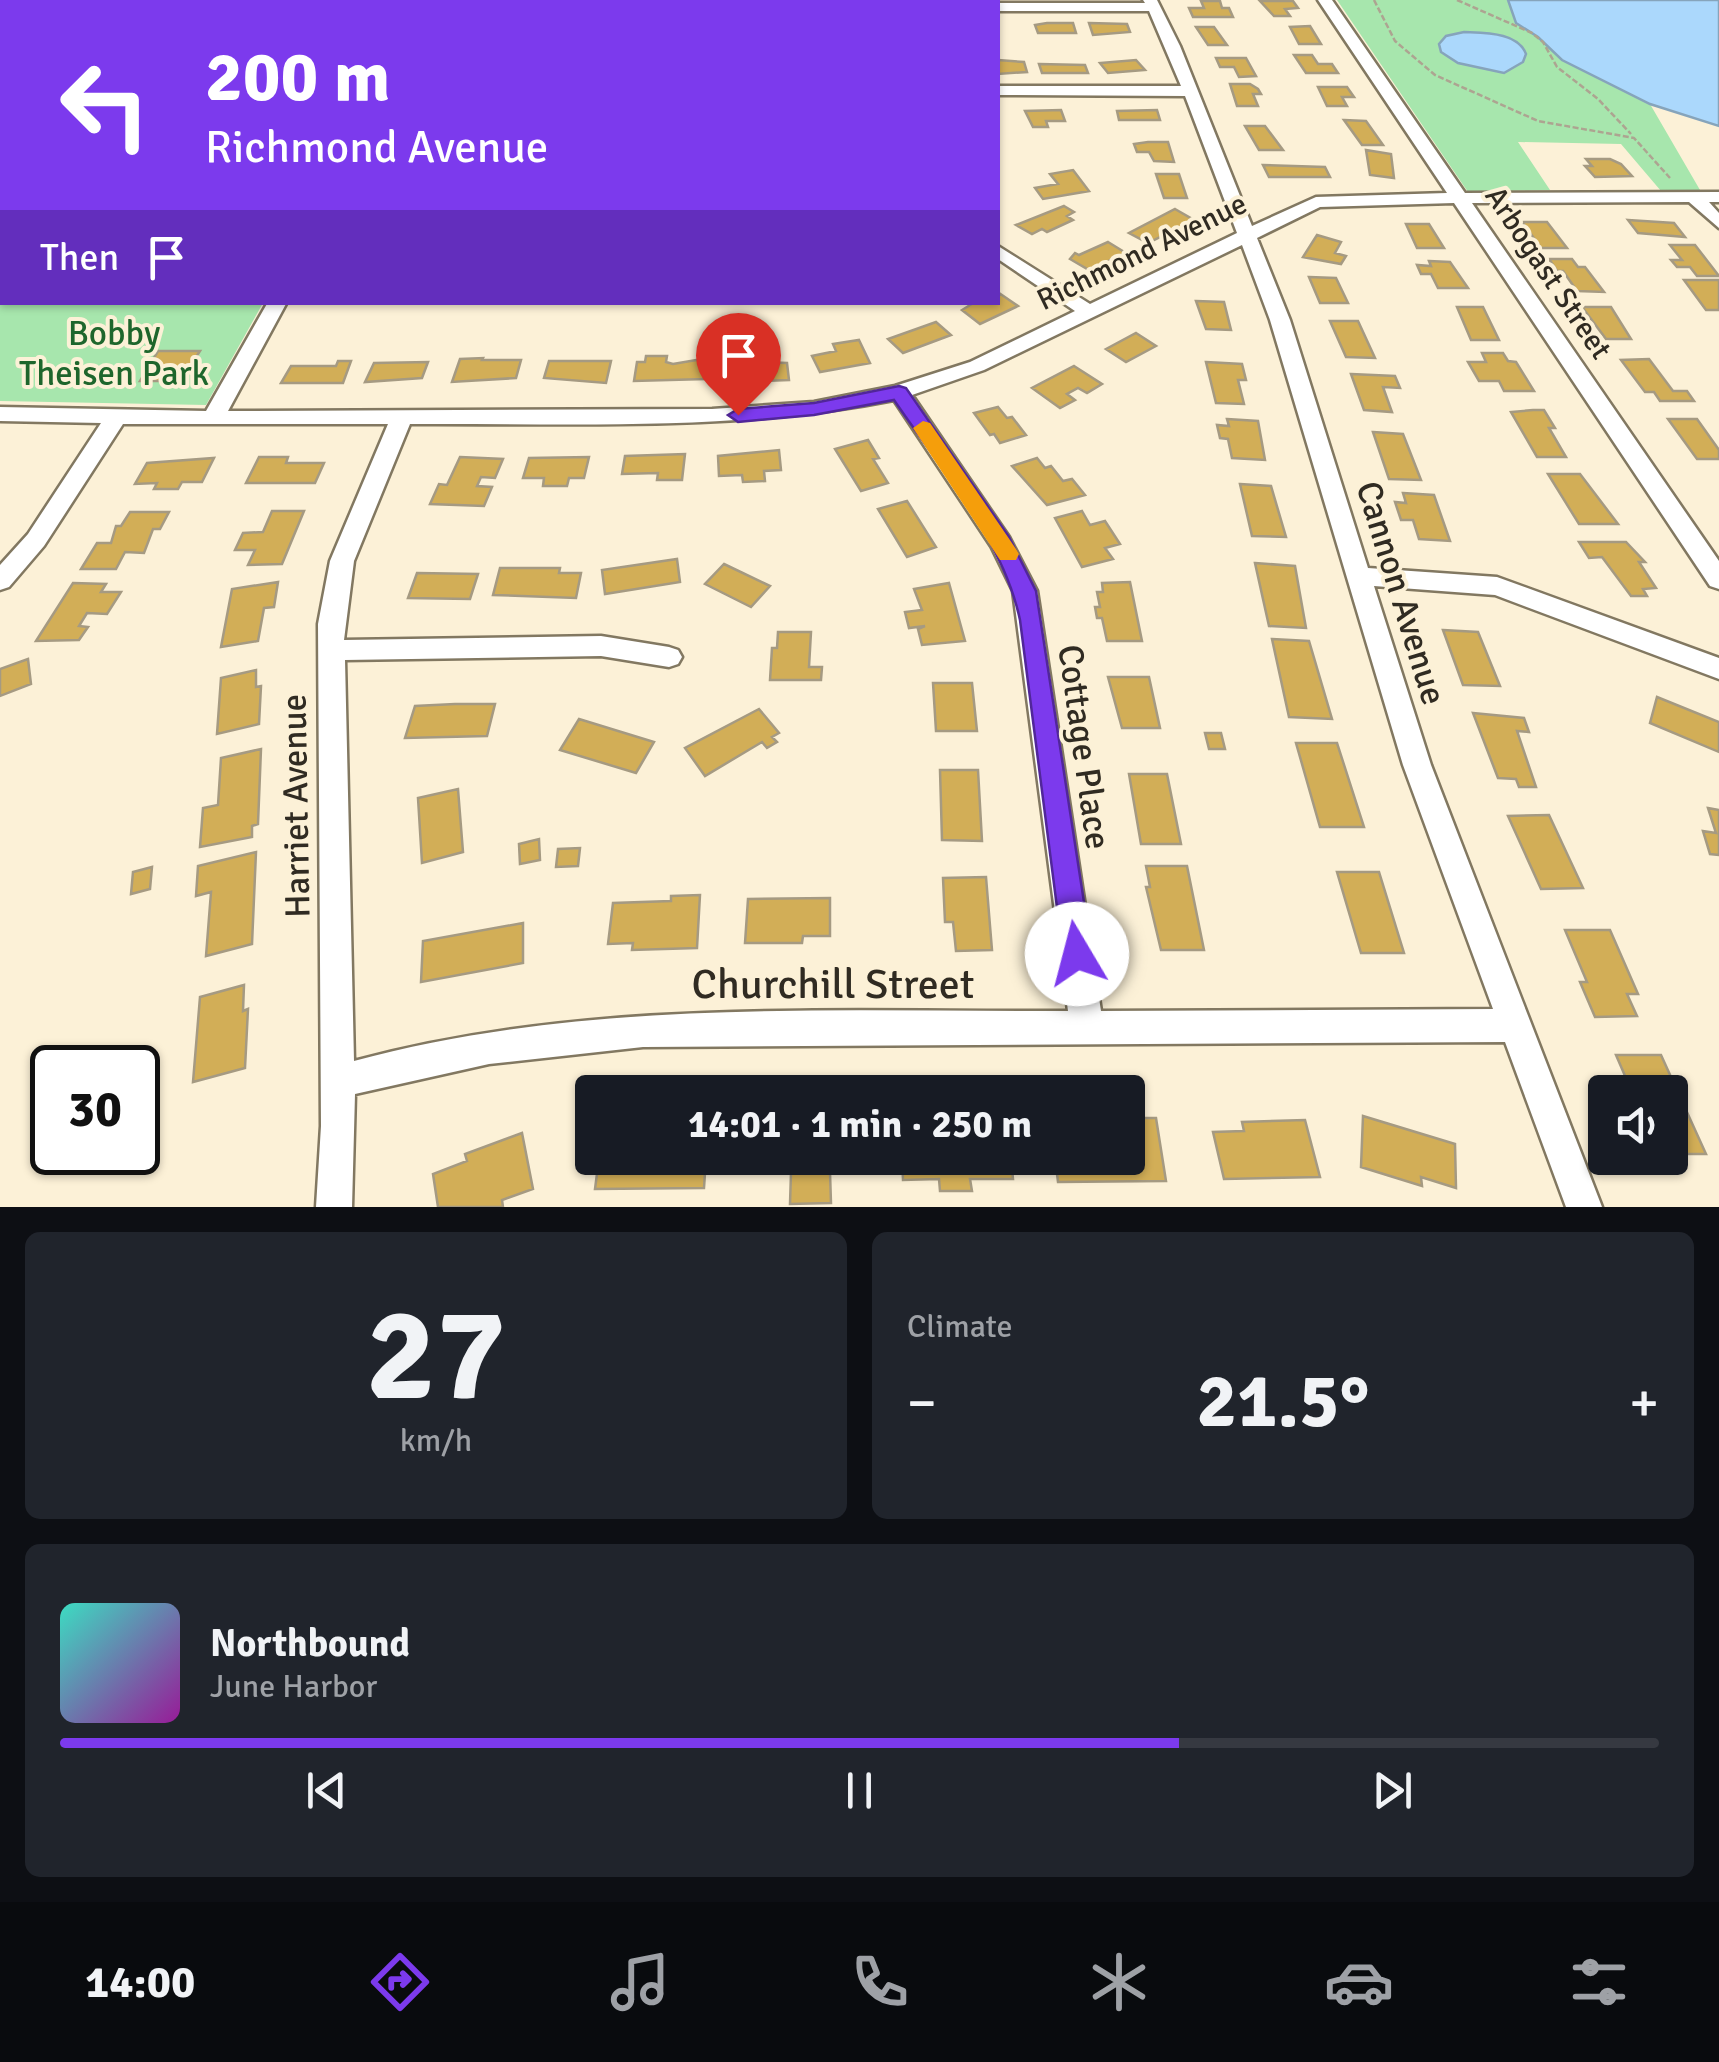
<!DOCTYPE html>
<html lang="en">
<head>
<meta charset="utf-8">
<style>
  body { margin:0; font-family:Signika,sans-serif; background:#20242c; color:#f1f3f6; height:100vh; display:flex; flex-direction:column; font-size:38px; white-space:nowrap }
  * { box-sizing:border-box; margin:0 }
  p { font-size:32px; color:#9ea1a6 }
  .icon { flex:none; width:55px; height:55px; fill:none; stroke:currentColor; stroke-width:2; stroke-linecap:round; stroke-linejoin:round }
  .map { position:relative; height:1207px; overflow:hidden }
  .side { display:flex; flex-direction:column; gap:25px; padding:25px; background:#0d0f14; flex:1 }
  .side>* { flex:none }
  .banner { position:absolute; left:0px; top:0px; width:1000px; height:305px; box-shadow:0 2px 8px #0004; background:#7c3aed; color:#fff; overflow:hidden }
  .controls { position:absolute; left:1588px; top:1075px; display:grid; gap:20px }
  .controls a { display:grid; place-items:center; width:100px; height:100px; border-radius:10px; background:#171b24; box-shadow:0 2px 8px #0004; font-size:50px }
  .speed { position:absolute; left:30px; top:1045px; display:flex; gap:20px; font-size:50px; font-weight:700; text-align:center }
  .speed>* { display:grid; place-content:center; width:130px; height:130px; border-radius:50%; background:#171b24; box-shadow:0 2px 8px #0004; line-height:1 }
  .speed .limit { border:5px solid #111; border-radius:15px; background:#fff; color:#111 }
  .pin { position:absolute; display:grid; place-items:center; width:85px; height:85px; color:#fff; margin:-102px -42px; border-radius:50% 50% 50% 0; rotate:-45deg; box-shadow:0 0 10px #0007 }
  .pin .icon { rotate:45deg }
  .me { position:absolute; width:110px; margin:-55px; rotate:352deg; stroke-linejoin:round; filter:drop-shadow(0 0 8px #0008) }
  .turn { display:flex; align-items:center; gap:35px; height:210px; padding:0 40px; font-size:45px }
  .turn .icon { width:130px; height:130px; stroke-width:2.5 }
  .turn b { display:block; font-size:70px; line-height:85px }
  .then { display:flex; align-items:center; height:95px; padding:0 40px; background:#0003; gap:20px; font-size:38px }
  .big { font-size:75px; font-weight:700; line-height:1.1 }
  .side .card { flex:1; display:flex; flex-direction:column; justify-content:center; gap:15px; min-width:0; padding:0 35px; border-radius:15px; background:#20242c }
  .side .dial { align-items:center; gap:0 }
  .dial b { font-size:130px; line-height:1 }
  .song { display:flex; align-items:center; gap:30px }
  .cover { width:120px; height:120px; border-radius:15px; background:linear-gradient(135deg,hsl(170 70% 55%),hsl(300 70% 35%)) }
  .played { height:10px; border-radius:5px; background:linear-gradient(90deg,#7c3aed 70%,#363941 70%) }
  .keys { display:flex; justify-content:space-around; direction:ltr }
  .heat { display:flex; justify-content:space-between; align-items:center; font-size:55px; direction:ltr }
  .side .tiles { flex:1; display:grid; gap:25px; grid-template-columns:1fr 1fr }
  .card:last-child { grid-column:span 2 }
  .trip { position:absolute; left:575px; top:1075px; width:570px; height:100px; border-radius:10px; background:#171b24; box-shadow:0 2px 8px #0004; font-weight:700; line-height:100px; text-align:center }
  .tab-bar { display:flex; height:160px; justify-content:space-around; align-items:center; background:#090b0e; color:#9ea1a6 }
  .tab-bar .icon { width:70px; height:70px }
  .tab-bar .on { color:#7c3aed }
  .tab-bar b { font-size:45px; color:#f1f3f6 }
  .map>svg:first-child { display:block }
</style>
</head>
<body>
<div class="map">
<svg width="1719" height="1207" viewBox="0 0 1719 1207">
  <rect width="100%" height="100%" fill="#fcf1d7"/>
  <path fill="#a7e6ad" d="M0,0H259L2,2V302L263,303L206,405L0,401Z
    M1337,0H1508L1516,23L1538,37L1562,60L1650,104L1700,190L1661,191L1621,144L1518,142L1550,190L1468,192Z"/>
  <path fill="#abd8fc" stroke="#86a4bb" stroke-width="2.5" d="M1508,0H1719V126L1650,104L1562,60L1538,37L1516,23Z
    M1464,32C1485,33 1518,32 1526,54L1523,62L1504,73L1458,63L1441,52L1439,44L1446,36Z"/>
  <path fill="#d2ae57" stroke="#a59a82" stroke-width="2.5" d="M1201,1H1220L1222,8H1229L1233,17H1193L1189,8H1204Z
    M1260,1H1293L1298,8L1285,9L1290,16H1274Z
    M1047,23H1073L1076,33H1038L1035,25Z
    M1089,23L1127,24L1130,32L1093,35Z
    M1310,26L1321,44H1299L1290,27Z
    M1196,27H1214L1227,45H1208Z
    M1294,55H1312L1318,64H1332L1338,73H1306Z
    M1216,58H1246L1256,76L1239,77L1234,67H1220Z
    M998,60L1024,62L1027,72L998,74Z
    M1136,60L1145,70L1108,73L1100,63Z
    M1039,64L1085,65L1088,73H1042Z
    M1230,84H1250L1258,89L1261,94H1253L1258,106H1237Z
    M1318,87H1347L1354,97H1342L1347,106H1327Z
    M1061,110L1065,121H1046L1048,127H1033L1025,111Z
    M1157,110L1160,120H1119L1117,111Z
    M1344,120L1366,121L1383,145H1362Z
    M1245,126H1265L1283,150H1259Z
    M1148,142H1168L1174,162L1154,161L1149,152H1137L1134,144Z
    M1366,150L1391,154L1394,178L1370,175Z
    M1586,159H1610L1621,164L1632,176L1595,177L1585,166H1592Z
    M1263,165L1325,167L1330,177H1269Z
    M1073,170L1089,191L1043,199L1035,188L1058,184L1050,174Z
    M1156,174H1179L1187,198H1164Z
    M1064,206L1074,212L1067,216L1073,220L1047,232L1042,229L1032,234L1016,225Z
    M1175,209L1194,220L1148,243L1129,233Z
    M1628,220L1674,223L1685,237L1638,233Z
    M1522,222H1547L1567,248H1541Z
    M1406,224H1429L1444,248H1417Z
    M1317,235L1341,242L1335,253L1346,256L1341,264L1303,257Z
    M1108,242L1126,253L1089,270L1070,259L1075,253L1079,255Z
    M1670,245H1695L1719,276H1697L1690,267H1677L1671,260H1682Z
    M1549,259H1572L1578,267H1585L1604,292L1577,291L1563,271H1557Z
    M1429,261L1450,262L1468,288H1438L1431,274H1421L1417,265L1431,266Z
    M1309,277L1336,278L1348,303H1320Z
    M1684,280H1719V310H1706Z
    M999,293L1018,306L980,324L962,310L975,302H998Z
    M1196,301L1224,302L1231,330L1206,329Z
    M1457,307H1483L1499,340H1471Z
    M1582,307H1611L1631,339H1606Z
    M1330,321H1358L1375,358L1346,357Z
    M936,322L951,335L903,353L888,339Z
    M1136,333L1156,346L1126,362L1106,349Z
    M859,340L870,363L820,372L812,356L836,351L833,344Z
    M158,351H200L189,368L173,367L164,381H140Z
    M1482,353H1503L1508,361L1516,362L1534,391H1504L1499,381H1479L1468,362H1486Z
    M646,356H667L666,362L673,364L708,358L706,379L634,381L637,362H645Z
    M483,358L482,360H521L516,378L452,382L460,359Z
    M1649,359L1673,391H1687L1694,401H1660L1654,392H1645L1621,360Z
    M338,361H351L343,383H281L291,366H336Z
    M549,361H611L606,383L544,378Z
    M428,362L422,378L365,382L374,363Z
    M763,362L787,363L789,380L730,382V364Z
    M1206,362L1242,364L1246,380H1238L1244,404L1216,403Z
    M1074,366L1102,384L1087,393L1078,388L1067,394L1075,400L1060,408L1032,388Z
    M1351,374L1395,376L1400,388L1383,387L1392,412L1364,410Z
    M998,407L1007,418L1012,417L1026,435L1000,443L994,434L990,435L974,413Z
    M1533,410H1544L1555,428H1549L1566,457H1537L1511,412Z
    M1227,419L1258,421L1265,460L1232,458L1228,439L1220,438L1217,425L1229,426Z
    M1668,419H1697L1719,450V459H1697Z
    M1373,432L1403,434L1421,480L1389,479Z
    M868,440L879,458L873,459L888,483L861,491L835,449Z
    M779,450L781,470L764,471L765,481L743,482L742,475L719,476L718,456Z
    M685,454L682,480H657L658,473L622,474L625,456Z
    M259,457H288L286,463H324L315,483H246Z
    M460,457L503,459L495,478L481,477L477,486L492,487L484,506L430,504L439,484L447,485Z
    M589,457L584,478H569L567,486H543L544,478H523L529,458Z
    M214,458L202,482H182L178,489H154L157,483L135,484L147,463Z
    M1037,458L1045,468L1051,466L1063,481L1072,479L1085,495L1047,505L1012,466Z
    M1548,474H1580L1618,524H1579Z
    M1240,484L1271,486L1286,537L1252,536Z
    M1403,493L1434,495L1450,541L1419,539L1413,520H1401L1395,502L1406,503Z
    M907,501L936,547L907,557L878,509Z
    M272,511H304L282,564L248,565L255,550H235L243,533L263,532Z
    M1082,511L1090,525L1105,521L1120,544L1105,548L1113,559L1082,567L1055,518Z
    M130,512H169L160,529H153L144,553L125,552L116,569H81L97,543H111L116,526H121Z
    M1579,542H1626L1645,562H1639L1656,588L1643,589L1647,596H1631L1602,557L1589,558Z
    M677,559L680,582L605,594L602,570Z
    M1255,563L1295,566L1306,628L1269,626Z
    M724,564L770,586L751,607L705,584Z
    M500,568H560L559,573H581L576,598L493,595Z
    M417,573L478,574L470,599L408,598Z
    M278,582L274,607L264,608L258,641L221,647L232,589Z
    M1130,582L1142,641H1107L1102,618H1097L1095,607H1100L1097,592H1103L1102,583Z
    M73,583L106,584L101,592H121L107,614L87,613L79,626L88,627L79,640L36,641Z
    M949,583L965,641L922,645L918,629L925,626L909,628L905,612L922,610L914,589Z
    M1443,630L1478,632L1500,686L1463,685Z
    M778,632H811L809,667H822L821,680H770L772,648H777Z
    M1272,639L1309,641L1332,719L1289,717Z
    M28,659L31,684L0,696V669Z
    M256,670V687L261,686L259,724L217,734L221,678Z
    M1108,677H1149L1160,728H1122Z
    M933,683H972L977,731H936Z
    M1657,697L1719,722V752L1650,723Z
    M455,704H495L487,736L405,738L415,706Z
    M759,709L779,733L772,737L777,742L767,748L762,742L705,776L685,748Z
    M1473,713L1524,718L1529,732L1517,731L1536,787H1519L1516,779L1498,778Z
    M579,719L654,742L636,773L560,750Z
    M1205,733H1221L1225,749H1209Z
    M1296,743H1337L1364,827H1320Z
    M261,749L258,824L252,826V837L200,847L203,808L218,805L221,758Z
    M940,770H978L982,841L942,840Z
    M1129,774H1167L1181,844H1141Z
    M458,789L463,852L422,863L418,798Z
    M1708,808L1719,810V855L1710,854L1703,831L1716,833Z
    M1549,815L1583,888L1541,889L1508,816Z
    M539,839L540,860L520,864L519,844Z
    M580,848L578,866L556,867L558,849Z
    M256,852L252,944L206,956L211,892L196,896L198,866Z
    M1146,866H1187L1204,950H1161L1146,887H1150Z
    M152,867L150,889L131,894L133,872Z
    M1337,872H1379L1404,953H1361Z
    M986,877L992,950L956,951L953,922H945L943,878Z
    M700,895L697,948L632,950L633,943L608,944L613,903L671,901V896Z
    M830,898V936H803L802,943H745L748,899Z
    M523,923V963L421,982L423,941Z
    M1565,930H1610L1638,994H1627L1637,1016L1595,1017L1580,982H1587Z
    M244,985L243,1011L248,1009L245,1068L193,1082L200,997Z
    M1616,1055H1661L1706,1154H1670V1092H1632Z
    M1363,1116L1455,1144L1456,1188L1421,1177L1422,1186L1361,1167Z
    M1128,1118H1156L1166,1181L1058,1182L1055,1158H1128Z
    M1305,1120L1320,1177L1224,1179L1213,1132L1244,1131L1242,1122Z
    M522,1133L533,1189L502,1200L503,1207H438L433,1174L467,1161L465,1154Z
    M599,1158H706L704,1188L595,1189Z
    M750,1158H865V1172H830L831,1203L790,1204L791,1172H749Z
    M902,1158H1011L1013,1179H970L972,1191H940L939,1179L903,1180Z"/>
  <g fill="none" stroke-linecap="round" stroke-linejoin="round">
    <defs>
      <path id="minor" d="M1143,0H1157L1180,46L1252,226L1316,197L1447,193L1318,0H1332L1465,193L1719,192V202H1709L1719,213V228L1689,202L1472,203L1719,561V589L1710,586L1454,203L1320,207L1257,238L1290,320L1368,568L1497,577L1719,658V679L1495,595L1374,586L1431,765L1602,1207H1566L1505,1042L643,1047L489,1064L355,1094L352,1207H316L321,1126L318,624L330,561L388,424H123L44,546L9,587L0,590V565L28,534L101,423L0,421V407L206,411L268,302H287L228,411L712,409L814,402L895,386L970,362L1075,311L998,259V246L1090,304L1237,233L1185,96L998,95V86H1181L1149,11H998V3H1145ZM1242,245L1270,320L1403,765L1493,1009L1101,1011L1037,591L1009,537L912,395L984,370ZM894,400L991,546L1013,591L1068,1011C829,1012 587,998 354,1061L345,660L601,656L669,667L678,664L682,657L678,650L669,647L601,636L344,640L354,561L410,424C572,423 734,432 894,400Z"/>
    </defs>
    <use href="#minor" stroke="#827861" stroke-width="5"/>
    <path stroke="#ada491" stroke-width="2.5" stroke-dasharray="6 2.5" stroke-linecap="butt" d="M1374,0L1395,41L1435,75L1538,121L1634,138L1670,178
      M1457,0L1532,33L1543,42L1557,67L1598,99L1631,134"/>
    <use href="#minor" fill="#fff" fill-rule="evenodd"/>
  </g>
  <path fill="#7c3aed" stroke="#51269a" stroke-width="2.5" d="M899,386L906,388L1009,537L1036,591L1092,954L1087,963L1077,968L1067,963L1063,954L1020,620C1003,539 940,468 894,400L814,415L738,422L728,415L738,409L814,403Z"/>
  <path fill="#f59e0b" d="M923,421L930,423L1016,549L1019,554L1016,560H1000L913,428Z"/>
  <g text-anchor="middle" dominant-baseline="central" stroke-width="8" stroke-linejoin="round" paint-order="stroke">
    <g font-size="30" fill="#302b22" stroke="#fcf1d7">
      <text transform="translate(1142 252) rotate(-26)">Richmond Avenue</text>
      <text transform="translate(1548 273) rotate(56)">Arbogast Street</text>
    </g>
    <g font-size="35" fill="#1e662c" stroke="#fcf1d7">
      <text x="114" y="333">Bobby<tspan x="114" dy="40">Theisen Park</tspan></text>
    </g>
    <g font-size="35" fill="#302b22" stroke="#fcf1d7">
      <text transform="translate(1401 593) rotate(73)">Cannon Avenue</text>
      <text transform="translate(1084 747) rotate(82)">Cottage Place</text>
      <text transform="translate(296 806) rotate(-91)">Harriet Avenue</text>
    </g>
    <g font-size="42" fill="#302b22" stroke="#fcf1d7">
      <text x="833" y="984">Churchill Street</text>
    </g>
  </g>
</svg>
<div class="controls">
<a><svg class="icon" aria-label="sound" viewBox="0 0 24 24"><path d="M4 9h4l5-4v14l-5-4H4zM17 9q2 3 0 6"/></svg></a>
</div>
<div class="speed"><div class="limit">30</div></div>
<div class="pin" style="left:738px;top:415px;background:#d93025"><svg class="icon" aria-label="arrive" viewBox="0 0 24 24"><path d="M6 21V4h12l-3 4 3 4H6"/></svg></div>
<svg class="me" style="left:1077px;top:954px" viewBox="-20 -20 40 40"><circle r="19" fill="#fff"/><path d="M0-13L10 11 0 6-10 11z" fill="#7c3aed"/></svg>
<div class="trip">14:01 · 1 min · 250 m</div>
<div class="banner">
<div class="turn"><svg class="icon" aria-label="left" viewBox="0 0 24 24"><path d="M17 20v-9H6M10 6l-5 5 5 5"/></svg><div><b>200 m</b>Richmond Avenue</div></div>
<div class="then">Then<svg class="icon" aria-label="arrive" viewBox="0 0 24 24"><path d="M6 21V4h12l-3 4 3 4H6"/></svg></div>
</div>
</div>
<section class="side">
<div class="tiles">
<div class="card dial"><b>27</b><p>km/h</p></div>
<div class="card"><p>Climate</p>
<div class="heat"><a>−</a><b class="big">21.5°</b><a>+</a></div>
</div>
<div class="card">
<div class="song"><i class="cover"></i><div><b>Northbound</b><p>June Harbor</p></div></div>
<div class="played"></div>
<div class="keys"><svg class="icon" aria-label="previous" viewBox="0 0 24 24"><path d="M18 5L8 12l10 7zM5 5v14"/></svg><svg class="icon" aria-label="pause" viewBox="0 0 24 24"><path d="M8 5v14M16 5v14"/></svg><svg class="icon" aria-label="next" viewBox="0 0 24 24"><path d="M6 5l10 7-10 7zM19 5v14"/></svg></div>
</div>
</div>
</section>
<nav class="tab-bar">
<b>14:00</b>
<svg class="icon on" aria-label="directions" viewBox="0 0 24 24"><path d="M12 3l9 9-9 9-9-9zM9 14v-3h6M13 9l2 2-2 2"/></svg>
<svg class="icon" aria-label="music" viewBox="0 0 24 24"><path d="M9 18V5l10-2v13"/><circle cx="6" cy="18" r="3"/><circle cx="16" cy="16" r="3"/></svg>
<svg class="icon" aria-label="phone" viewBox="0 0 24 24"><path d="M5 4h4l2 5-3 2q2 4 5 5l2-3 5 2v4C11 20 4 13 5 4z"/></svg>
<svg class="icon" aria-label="climate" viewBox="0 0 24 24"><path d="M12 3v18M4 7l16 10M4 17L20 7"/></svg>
<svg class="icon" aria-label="car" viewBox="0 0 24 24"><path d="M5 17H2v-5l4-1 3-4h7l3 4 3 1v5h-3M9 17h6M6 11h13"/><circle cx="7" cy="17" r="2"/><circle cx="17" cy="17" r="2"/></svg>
<svg class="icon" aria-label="filters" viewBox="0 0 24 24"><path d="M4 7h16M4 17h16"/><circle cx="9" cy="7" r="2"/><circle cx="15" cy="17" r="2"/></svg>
</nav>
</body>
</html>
